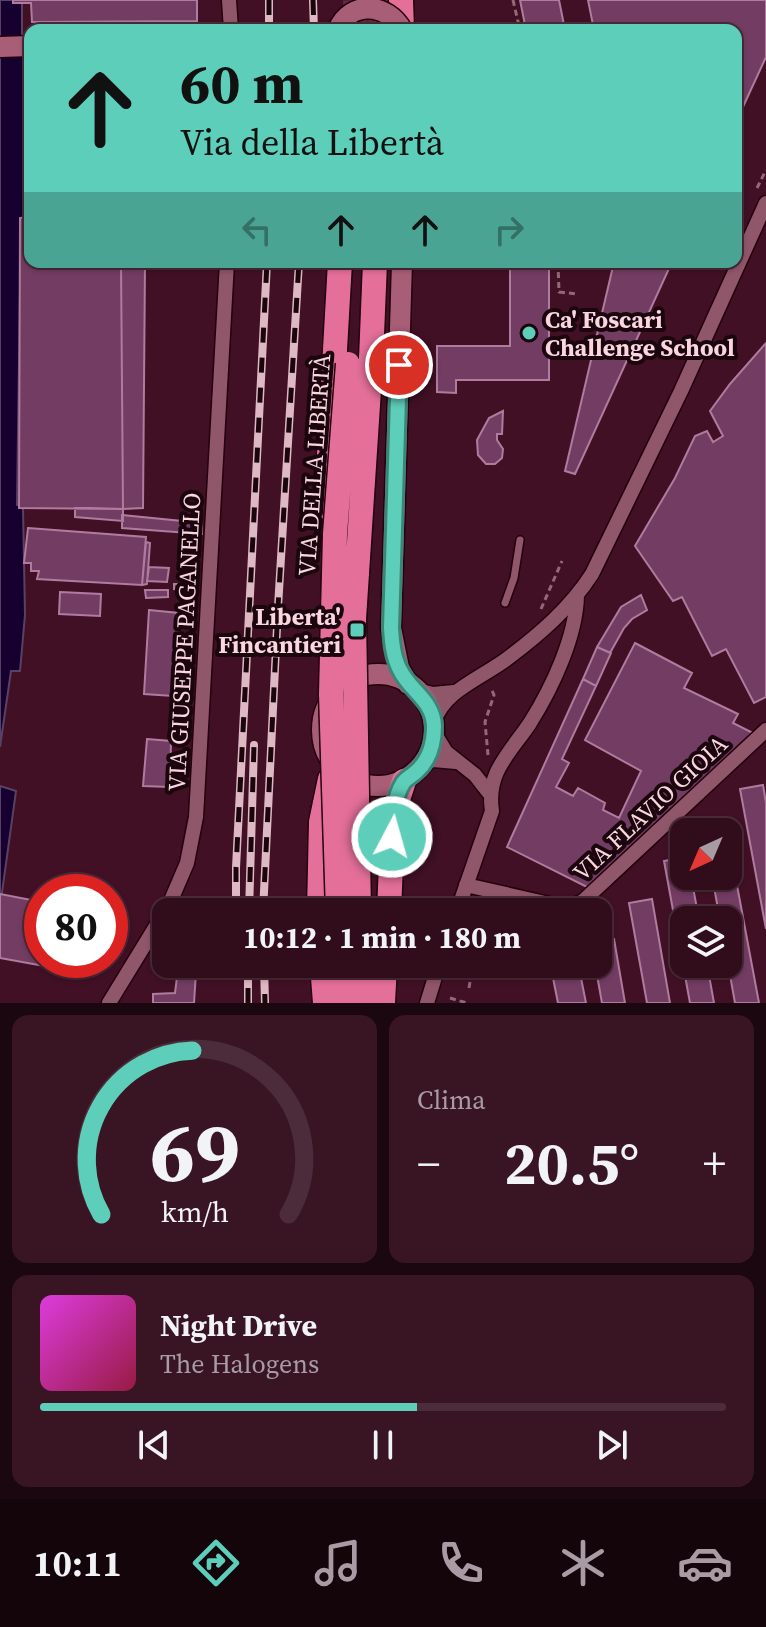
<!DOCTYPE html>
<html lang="it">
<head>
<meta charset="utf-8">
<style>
  body { margin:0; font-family:"Source Serif 4",serif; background:#391524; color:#f1f3f6; height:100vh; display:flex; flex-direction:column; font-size:30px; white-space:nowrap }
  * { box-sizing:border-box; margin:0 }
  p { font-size:26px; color:#a89ba3 }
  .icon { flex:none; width:44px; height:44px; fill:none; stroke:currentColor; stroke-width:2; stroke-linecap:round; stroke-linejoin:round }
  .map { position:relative; height:1003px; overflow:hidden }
  .side { display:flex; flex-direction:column; gap:12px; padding:12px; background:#1b070f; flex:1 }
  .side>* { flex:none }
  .guide { position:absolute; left:24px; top:24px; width:718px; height:244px; border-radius:16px; box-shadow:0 2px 6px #0004,0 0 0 2px #4c2c3a; background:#5dceb9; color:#111; overflow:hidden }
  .needle { width:52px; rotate:224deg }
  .fabs { position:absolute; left:670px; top:818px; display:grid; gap:16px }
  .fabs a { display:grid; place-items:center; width:72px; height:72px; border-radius:16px; background:#310c1b; box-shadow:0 2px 6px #0004,0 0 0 2px #4c2c3a; font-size:40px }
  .speed { position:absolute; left:24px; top:874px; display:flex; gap:16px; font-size:40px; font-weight:700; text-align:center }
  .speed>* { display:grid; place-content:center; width:104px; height:104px; border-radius:50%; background:#310c1b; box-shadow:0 2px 6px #0004,0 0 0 2px #4c2c3a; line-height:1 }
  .speed .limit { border:12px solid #d22; background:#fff; color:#111 }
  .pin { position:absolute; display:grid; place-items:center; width:68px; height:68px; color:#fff; margin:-34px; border:4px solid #fff; border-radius:50%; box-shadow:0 2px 8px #0007 }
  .me { position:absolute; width:88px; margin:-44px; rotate:6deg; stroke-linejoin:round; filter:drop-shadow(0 0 6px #0008) }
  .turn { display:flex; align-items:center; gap:28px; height:168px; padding:0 24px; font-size:36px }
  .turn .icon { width:104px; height:104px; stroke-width:2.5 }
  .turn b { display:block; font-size:56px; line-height:68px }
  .lanes { display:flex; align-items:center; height:76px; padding:0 24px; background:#0003; justify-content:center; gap:40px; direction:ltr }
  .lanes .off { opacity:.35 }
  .big { font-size:60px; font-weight:700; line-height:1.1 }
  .side .card { flex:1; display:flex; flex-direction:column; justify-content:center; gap:12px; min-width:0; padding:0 28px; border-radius:16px; background:#391524 }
  .side .dial { align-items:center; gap:0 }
  .dial svg { height:208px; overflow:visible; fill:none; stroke:#4c2c3a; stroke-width:7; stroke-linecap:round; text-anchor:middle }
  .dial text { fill:#f1f3f6; stroke:none }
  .song { display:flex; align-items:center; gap:24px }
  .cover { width:96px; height:96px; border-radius:12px; background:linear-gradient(135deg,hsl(300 70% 55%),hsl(340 70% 35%)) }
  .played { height:8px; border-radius:4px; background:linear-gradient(90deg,#5dceb9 55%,#4c2c3a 55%) }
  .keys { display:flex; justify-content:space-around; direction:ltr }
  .heat { display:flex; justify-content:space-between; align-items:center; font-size:44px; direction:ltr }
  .side .tiles { flex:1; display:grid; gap:12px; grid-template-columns:1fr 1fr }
  .card:last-child { grid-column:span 2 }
  .trip { position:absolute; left:152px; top:898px; width:460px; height:80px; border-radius:16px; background:#310c1b; box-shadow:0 2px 6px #0004,0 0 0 2px #4c2c3a; font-weight:700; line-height:80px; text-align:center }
  .tabs { display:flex; height:128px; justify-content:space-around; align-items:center; background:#14050b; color:#a89ba3 }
  .tabs .icon { width:56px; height:56px }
  .tabs .on { color:#5dceb9 }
  .tabs b { font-size:36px; color:#f1f3f6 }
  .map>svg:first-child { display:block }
</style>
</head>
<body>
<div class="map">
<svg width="766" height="1003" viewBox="0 0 766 1003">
  <rect width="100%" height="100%" fill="#411024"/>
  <path fill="#160030" stroke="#5a4065" stroke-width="2" d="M0,0H22V38L30,55V83L27,84V215L21,218L17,505L23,506L25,615L20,671H11L0,747Z
    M0,786L16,791L0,907Z"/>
  <path fill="#733c63" stroke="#af7b9e" stroke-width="2" d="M13,0H197V21L32,22L31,3H13Z
    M520,0H559L565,30H526Z
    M588,0H766V57L736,122V30H594Z
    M24,87H30V146H27Z
    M26,194H30V262H121L123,509L19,508L20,218L27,217Z
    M121,262H145L143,508L123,509Z
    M510,262H549V380H456V393L437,392V346H510Z
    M614,262H672L575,474L565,471Z
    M766,343V697L754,703L726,649L712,656L682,597L673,601L635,546L675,478L695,436L707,431L713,442L723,436L710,411L730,384Z
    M503,411L502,434H497V440L503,449L502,458L495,464H486L478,455L477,440L489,418Z
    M75,508L123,509V521L75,517Z
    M122,515L202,523V534L122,528Z
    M28,528L146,537L142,585L37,579L39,571H31V563H24Z
    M146,542L150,543L147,584L142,585Z
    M149,567L169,568L167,582L147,581Z
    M187,578H198L197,592L174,589V584H186Z
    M145,590H168V597L146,598Z
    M60,592L101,594L100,616L59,614Z
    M641,595L647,610L632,619L624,628L610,653L597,647L621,607Z
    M149,610L179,613L173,696L144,694Z
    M635,643L692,673L684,688L738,714L733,723L753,733L587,887L507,847L583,679L596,686L562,759L569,763L556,787L573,796L578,788L605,803L603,810L619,818L641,771L585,740Z
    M597,647L611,653L596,686L583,679Z
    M147,739L171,741L170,787L143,786Z
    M763,785L766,803V929L740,789Z
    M726,827L727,832H703V831Z
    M728,837L759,1003H735L728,964V920H720L712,876H728Z
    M684,857V876H691L699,920H684V964H707L714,1003H690L664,861Z
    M0,894L42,902V960H96L94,975L0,958Z
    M652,899L670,1003H647L629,903Z
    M614,939L625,1003H602L595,964H598V941Z
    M182,964L191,965L196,972L194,1003H153V994L175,993L178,969Z
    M579,968L586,1003H558L552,973Z"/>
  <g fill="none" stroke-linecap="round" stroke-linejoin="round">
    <path stroke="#5d2e40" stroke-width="24" stroke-dasharray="24 12" stroke-linecap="butt" d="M355,0L356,30
      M380,0V30"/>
    <defs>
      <path id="lane" d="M505,603L514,578L520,540"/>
      <path id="street" d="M229,0L231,30
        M417,690L433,694L454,692
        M434,722C444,690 482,678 508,658C540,634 570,608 592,574L681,391L766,203
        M434,732L446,752L475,775L489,793
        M422,765L433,760L456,762
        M466,885L558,906L570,907L583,901L766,730
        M457,912L492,811C486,772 510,753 530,723C552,688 576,637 577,596
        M109,1003L169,905L187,863L196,817L227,262
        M427,1003L439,964"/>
      <path id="secondary" d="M0,47L30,46
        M402,262L391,628L399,668L408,684
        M322 730a56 56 0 1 1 112 0a56 56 0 1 1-112 0Z"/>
      <path id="highway" d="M401,0L402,30
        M371,359L375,262
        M326,507L340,262
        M319,912L321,822L330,779
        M389,912L393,815L404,781
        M322,964L325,1003
        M340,964L342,1003
        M360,964L362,1003
        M383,1003L385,964"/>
    </defs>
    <use href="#lane" stroke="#25000d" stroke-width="10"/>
    <use href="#street" stroke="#25000d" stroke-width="17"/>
    <use href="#secondary" stroke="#25000d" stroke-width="23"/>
    <use href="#highway" stroke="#25000d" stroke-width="27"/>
    <path stroke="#936877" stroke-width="3" stroke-dasharray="6 4" stroke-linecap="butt" d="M513,0L520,30
      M757,188L766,170
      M558,262L559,292L577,294
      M541,609L562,561
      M488,755L485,722L494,695L491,688
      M469,988L473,964
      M450,998L467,1003"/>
    <use href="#lane" stroke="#905669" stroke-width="7"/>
    <use href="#street" stroke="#905669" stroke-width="14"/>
    <use href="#secondary" stroke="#a95e77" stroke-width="20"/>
    <use href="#highway" stroke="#e46f99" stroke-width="24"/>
    <defs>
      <path id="rail" d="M269,0V30
        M313,0L314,30
        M236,912V868L267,262
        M249,912L254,745
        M263,912L278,607L299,262
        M264,964L265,1003
        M248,1003V964"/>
    </defs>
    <use href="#rail" stroke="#deb9c4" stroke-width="8"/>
    <use href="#rail" stroke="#1b060e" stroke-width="5" stroke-dasharray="15" stroke-linecap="butt"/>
    <defs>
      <path id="secondary-bridge" d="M338,30C350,0 388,3 402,30"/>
      <path id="highway-bridge" d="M338,912L331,694L335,534L348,364
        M359,912L354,619L371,359"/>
    </defs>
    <use href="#secondary-bridge" stroke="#25000d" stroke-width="23" stroke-linecap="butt"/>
    <use href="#highway-bridge" stroke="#25000d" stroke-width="27" stroke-linecap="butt"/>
    <use href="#secondary-bridge" stroke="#a95e77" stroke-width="20"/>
    <use href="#highway-bridge" stroke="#e46f99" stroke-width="24"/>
  </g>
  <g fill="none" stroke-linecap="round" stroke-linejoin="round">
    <defs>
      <path id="route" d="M392,837C393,820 393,799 403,783C406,778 412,776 417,771C429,760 434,743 434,726C433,700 410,691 400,670C393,657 392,642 391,628L399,365"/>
    </defs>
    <use href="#route" stroke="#3c8678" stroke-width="20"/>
    <use href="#route" stroke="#5dceb9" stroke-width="14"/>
  </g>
  <g fill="#5dceb9" stroke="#1b060e" stroke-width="3">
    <circle cx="529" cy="333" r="8"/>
    <rect x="349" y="622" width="16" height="16" rx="4"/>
  </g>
  <g text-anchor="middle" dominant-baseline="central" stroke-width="8" stroke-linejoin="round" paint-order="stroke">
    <g font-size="24" font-weight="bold" fill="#f9d6e0" stroke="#1b060e" text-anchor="start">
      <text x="545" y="319">Ca' Foscari<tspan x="545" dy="28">Challenge School</tspan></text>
      <text x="341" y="616" text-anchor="end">Liberta'<tspan x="341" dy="28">Fincantieri</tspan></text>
    </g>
    <g font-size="24" fill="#f9d6e0" stroke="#1b060e">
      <text transform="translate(314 465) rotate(-86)">VIA DELLA LIBERTÀ</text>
      <text transform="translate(184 642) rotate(-87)">VIA GIUSEPPE PAGANELLO</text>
      <text transform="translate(650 808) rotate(-43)">VIA FLAVIO GIOIA</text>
    </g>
  </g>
</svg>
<div class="fabs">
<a><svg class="needle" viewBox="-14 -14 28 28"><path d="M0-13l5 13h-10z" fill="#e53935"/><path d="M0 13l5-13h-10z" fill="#a89ba3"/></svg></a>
<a><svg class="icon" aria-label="layers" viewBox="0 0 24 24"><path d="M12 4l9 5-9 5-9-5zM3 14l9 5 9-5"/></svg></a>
</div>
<div class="speed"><div class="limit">80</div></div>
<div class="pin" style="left:399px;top:365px;background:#d93025"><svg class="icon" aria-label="arrive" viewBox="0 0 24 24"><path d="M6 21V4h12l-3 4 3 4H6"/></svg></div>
<svg class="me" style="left:392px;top:837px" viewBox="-20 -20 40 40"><circle r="17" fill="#5dceb9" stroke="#fff" stroke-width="3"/><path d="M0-11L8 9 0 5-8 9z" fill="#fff"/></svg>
<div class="trip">10:12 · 1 min · 180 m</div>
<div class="guide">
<div class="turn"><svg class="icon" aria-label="ahead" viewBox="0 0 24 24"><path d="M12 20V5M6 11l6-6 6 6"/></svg><div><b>60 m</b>Via della Libertà</div></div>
<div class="lanes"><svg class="icon off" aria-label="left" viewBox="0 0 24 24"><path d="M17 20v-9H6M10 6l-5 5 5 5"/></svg><svg class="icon" aria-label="ahead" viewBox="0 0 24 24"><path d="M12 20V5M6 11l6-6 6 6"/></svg><svg class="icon" aria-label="ahead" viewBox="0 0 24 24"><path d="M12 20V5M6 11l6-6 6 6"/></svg><svg class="icon off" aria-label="right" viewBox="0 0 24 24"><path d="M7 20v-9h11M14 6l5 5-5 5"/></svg></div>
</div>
</div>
<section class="side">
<div class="tiles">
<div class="card dial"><svg viewBox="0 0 100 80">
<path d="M14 69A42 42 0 1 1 86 69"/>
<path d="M14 69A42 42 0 0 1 49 6" stroke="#5dceb9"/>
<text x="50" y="56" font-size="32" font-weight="700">69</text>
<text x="50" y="72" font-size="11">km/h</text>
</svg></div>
<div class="card"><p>Clima</p>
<div class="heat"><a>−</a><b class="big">20.5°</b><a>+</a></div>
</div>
<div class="card">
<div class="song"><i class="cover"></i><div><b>Night Drive</b><p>The Halogens</p></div></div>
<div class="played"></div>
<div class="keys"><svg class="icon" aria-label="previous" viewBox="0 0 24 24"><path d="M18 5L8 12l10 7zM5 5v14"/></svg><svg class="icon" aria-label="pause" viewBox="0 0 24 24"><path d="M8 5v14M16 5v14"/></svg><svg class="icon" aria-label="next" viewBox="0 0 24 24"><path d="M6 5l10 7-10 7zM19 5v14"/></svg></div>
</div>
</div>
</section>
<nav class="tabs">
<b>10:11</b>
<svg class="icon on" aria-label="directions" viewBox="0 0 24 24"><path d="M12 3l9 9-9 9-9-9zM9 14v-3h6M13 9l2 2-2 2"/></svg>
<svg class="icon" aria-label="music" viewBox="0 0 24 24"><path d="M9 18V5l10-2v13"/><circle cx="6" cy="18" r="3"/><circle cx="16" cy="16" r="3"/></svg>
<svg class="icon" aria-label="phone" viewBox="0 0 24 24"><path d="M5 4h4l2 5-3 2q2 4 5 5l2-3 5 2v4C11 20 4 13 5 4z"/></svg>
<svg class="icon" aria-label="climate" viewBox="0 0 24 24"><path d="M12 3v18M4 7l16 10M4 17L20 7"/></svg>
<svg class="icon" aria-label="car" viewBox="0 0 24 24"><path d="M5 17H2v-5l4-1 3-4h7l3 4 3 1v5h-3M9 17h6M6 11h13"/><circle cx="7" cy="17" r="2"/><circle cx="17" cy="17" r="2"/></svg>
</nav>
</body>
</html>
